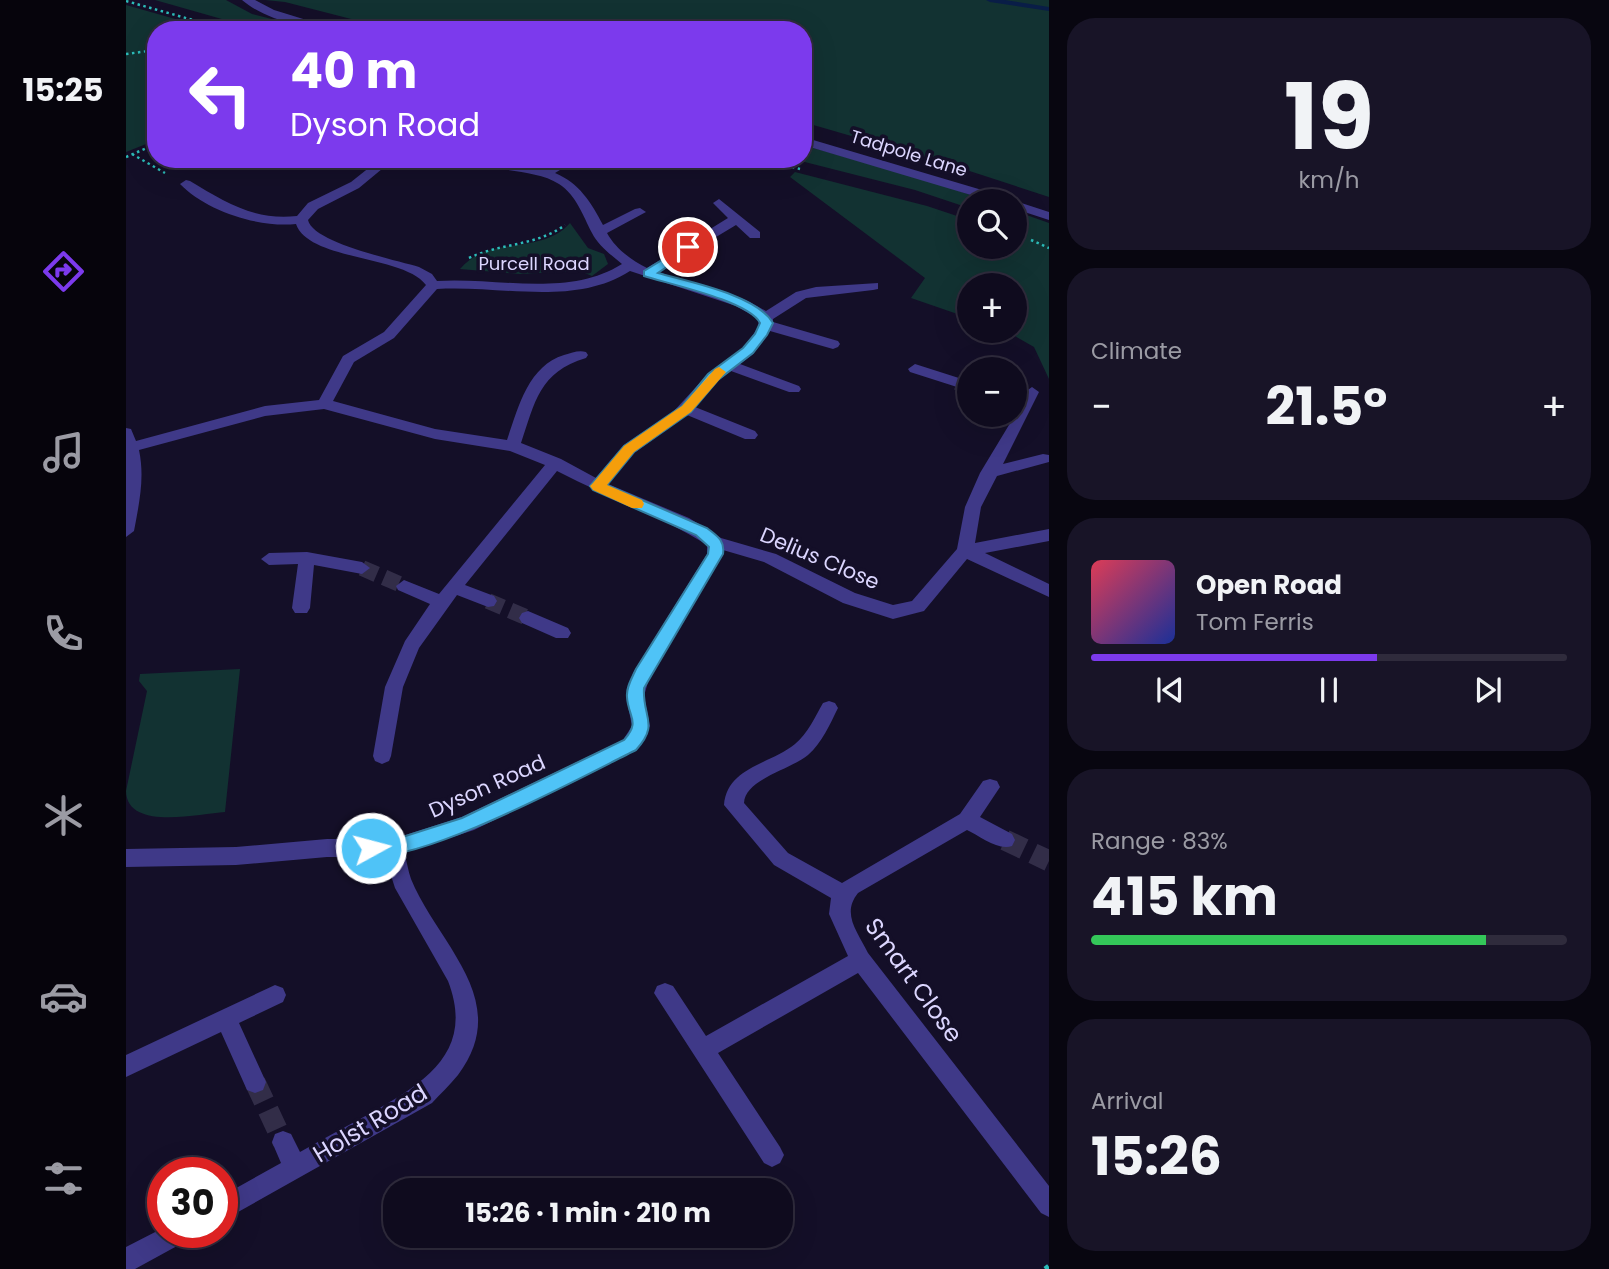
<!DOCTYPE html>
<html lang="en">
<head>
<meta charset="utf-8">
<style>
  body { margin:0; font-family:Poppins,sans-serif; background:#181427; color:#f1f3f6; height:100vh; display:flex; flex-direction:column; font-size:26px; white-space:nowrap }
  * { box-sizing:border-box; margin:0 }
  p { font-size:23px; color:#9b9ba4 }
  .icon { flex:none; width:38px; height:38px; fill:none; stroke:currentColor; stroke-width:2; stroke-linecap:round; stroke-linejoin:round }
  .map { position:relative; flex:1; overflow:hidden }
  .panel { display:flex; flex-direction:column; gap:18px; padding:18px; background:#080610; width:560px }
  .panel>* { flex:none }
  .banner { position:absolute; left:21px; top:21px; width:665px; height:147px; border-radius:28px; box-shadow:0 7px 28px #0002,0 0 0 2px #2f2b3c; background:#7c3aed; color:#fff; overflow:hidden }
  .tools { position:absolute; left:831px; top:189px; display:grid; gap:14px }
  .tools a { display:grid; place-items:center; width:70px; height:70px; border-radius:50%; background:#0f0b1e; box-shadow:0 7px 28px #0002,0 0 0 2px #2f2b3c; font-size:35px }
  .speed { position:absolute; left:21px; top:1157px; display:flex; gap:14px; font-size:35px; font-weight:700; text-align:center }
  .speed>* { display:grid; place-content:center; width:91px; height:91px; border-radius:50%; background:#0f0b1e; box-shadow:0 7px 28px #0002,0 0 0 2px #2f2b3c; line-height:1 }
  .speed .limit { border:10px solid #d22; background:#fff; color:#111 }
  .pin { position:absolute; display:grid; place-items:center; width:60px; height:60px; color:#fff; margin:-30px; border:4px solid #fff; border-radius:50%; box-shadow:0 2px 7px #0007 }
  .me { position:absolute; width:77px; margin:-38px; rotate:83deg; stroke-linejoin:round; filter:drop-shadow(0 0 5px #0008) }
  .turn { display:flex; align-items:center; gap:24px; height:147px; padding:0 28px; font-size:32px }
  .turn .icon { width:91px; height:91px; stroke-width:2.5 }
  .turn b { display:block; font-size:49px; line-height:60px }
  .big { font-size:52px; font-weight:700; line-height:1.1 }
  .panel .widget { flex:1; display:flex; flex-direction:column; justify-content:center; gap:10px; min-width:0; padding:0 24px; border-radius:28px; background:#181427 }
  .panel .dial { align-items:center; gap:0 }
  .dial b { font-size:91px; line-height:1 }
  .song { display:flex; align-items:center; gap:21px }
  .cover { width:84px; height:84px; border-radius:10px; background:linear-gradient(135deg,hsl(350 70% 55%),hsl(230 70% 35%)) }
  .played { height:7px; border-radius:4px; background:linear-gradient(90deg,#7c3aed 60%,#2f2b3c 60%) }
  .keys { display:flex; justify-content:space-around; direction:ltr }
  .heat { display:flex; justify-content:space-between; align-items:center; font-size:38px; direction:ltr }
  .charge { height:10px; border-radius:5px; background:linear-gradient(90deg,#34c759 83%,#2f2b3c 0) }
  .trip { position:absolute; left:257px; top:1178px; width:410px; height:70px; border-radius:28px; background:#0f0b1e; box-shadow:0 7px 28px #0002,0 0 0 2px #2f2b3c; font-weight:700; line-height:70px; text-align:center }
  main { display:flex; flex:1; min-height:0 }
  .tab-bar { display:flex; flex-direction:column; width:126px; justify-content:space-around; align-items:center; background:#06040c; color:#9b9ba4 }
  .tab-bar .icon { width:49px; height:49px }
  .tab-bar .selected { color:#7c3aed }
  .tab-bar b { font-size:32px; color:#f1f3f6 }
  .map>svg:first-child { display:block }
</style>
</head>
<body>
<main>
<nav class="tab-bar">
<b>15:25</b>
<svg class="icon selected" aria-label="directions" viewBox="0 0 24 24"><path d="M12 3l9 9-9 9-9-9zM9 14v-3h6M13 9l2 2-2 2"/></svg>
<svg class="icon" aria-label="music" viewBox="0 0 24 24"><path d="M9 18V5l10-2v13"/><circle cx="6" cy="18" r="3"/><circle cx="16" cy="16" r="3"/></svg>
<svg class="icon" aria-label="phone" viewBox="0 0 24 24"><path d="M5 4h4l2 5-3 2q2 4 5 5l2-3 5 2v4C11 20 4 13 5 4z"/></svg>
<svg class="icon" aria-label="climate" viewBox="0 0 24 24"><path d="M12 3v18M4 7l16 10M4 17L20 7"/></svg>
<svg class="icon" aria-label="car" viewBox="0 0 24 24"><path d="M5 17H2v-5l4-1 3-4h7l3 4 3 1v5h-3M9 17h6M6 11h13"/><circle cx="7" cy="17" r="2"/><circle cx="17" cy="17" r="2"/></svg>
<svg class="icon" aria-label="filters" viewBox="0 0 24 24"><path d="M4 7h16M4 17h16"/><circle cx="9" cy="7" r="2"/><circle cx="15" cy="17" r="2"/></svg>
</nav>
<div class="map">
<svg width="923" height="1269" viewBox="0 0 923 1269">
  <rect width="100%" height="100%" fill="#140f28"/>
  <path fill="#123232" d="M29,0H100L126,14L189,30H134Z
    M139,0H923V197L822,164L677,122V30H268L159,2Z
    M0,5L88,30H30V140L0,152Z
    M677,145L807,182L862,201H844L843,208L789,190L667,159H677Z
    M669,172L801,206L843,220L844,247H889V211L923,223V379L908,347L880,331H889V285H844L843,318L785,298L799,278L664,177Z
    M444,223L462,248L478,254L482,264L466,276L454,271L394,274L334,269C363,234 415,256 444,223Z
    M114,669L99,812C72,814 1,831 0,791L21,691L13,681L14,674Z"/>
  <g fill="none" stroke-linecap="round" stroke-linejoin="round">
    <path fill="#091d47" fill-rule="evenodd" d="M860,0H879L923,7V11L864,2Z"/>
    <path stroke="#322d48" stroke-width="16" stroke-dasharray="16 8" stroke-linecap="butt" d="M831,382L844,387
      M236,568L278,586
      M362,601L402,618"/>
    <path stroke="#322d48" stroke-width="21" stroke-dasharray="21 10" stroke-linecap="butt" d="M879,840L923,861
      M129,1082L157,1142"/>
    <path stroke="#2cbcb9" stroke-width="2.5" stroke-dasharray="2.5 3.5" stroke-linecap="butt" d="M0,1L102,30
      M0,54L30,50
      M6,154L39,173
      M0,157L30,144
      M637,159L674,169
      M905,240L923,248
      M343,258C374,243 411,246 439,225"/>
    <path stroke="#2cbcb9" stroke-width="5" stroke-dasharray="4.5 6" stroke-linecap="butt" d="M919,1269L923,1266"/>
    <path fill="#3f3988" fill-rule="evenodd" d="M116,0H129L148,10L213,30C183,30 139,20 116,0Z
      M677,137L883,198L884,201H865L677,145Z
      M254,159H268L233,188L192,209L182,220C187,243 270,260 293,267L306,274L311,281C371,277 442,298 496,264C485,255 472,245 466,233C457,216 451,196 433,184C409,168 370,174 349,159H375L418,169L436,159H452L429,173C453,183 465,202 477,225L509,209L514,208L520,212L481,233C489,248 505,260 521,268L602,218L587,203L593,199L634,232V238H624L610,225L532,272L620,300L640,311L670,292L690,287L752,283V289L747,290L680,298L647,319V322L712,341L714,344L712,347L707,349L644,331L627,354L614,364L673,386L675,389L673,392H663L605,371L592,380L569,407L629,431L632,435L629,439H619L561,415L508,453L482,484L563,518L595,538L650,554L729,593L767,605L786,601L831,549L839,507L854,473L889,415L899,392L906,387L913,392L877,464L917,454L923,455V462L871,476L855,507L849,543L923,529V541L859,553L923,584V597L841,559L798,611L767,619L717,603L638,562L597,550L524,675L518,696L524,726L511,750L348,830L278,853C281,861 282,871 285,879C312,945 388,1000 332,1075C324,1085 314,1094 306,1103L96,1221V1196L155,1163L146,1142L149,1134L157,1131L165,1134L174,1152C197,1139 221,1126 245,1113C300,1082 349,1051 322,981L269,888L259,857H201L110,865L0,867V849L110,847L201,839H267L336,817L497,740L506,726L500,696L507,673L581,554V545C534,515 480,497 431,471L339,585L368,596L371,601L368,606L362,607L331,595L293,648L277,687L265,756L263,761L256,764L249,761L247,756L259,687L279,641L304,604L272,590L270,586L278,580L313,594L419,465L384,451L309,439L198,409L139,416L13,450C19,478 13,504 8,531L0,537V428L5,429L10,441L139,406L193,400L217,356L258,332L300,285C278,255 183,261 170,224C133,228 80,211 54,184L60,180L64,181C99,202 129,221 171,216L182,203L225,182ZM504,271L610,306L633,319L632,328L617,348L582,374L547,412L498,445L470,478L435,459L395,443C409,402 413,372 460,358L462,355L460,352C452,350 446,353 438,355C402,366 392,408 381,440L309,429L207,401L228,362L268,338L311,289C375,285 448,307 504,271Z
      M889,201L923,212V220L889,209Z
      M789,364L836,379L838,382L831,387L784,372L782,369Z
      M181,552L236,562L244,568L236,574L188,565L184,608L181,613H169L166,608L172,564L143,565L135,559L143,553Z
      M402,611L442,628L445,633L442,638H430L396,623L393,618L396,613Z
      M703,701L709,703L712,708C704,724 696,743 682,755C666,769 619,779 618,803L662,853L716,883L834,814L857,781L864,779L871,781L874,787L854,817L886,834L889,840L886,846C872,851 854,836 841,830L732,893C715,914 732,932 742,953L923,1186V1217L915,1213L732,973L592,1053L654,1147L658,1155L654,1163L646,1167L638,1163L528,993L531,986L539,983L547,986L580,1036L722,956L703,914L705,898L648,865L598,805C601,767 645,764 669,744C682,733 689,717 697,703Z
      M149,985L157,988L160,995L157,1002L113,1023L140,1082L137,1090L129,1093L121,1090L95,1032L0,1077V1055Z
      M37,1228V1232H66L62,1240L9,1269H0V1247Z"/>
  </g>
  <path fill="#4fc3f7" stroke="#337fa1" stroke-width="2" d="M562,244L566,245V250L532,273C563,282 631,295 647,323L641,335L627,353L592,380L565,412L508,452L481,485L581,528C591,536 599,540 597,554L518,688C516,717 534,724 510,750C461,774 285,870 238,854L236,848L238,843L267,840L336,818L498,740C515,721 502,717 501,697C500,687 506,678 510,669L582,554L583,547L570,535L467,490L464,486L498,446L556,406L582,374L617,348L629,334L634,323C623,301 543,284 518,276V271Z"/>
  <path fill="#f59e0b" d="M593,367L600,372L565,412L508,452L481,485L516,500L518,504L516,508H506L467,490L464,486L467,483L498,446L556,406L589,369Z"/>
  <g text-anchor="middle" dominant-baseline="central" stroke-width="7" stroke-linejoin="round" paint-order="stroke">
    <g font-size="18" fill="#dcd6ff" stroke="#140f28">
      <text transform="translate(783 153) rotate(17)">Tadpole Lane</text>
      <text x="408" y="263">Purcell Road</text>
    </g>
    <g font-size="21" fill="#dcd6ff" stroke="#140f28">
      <text transform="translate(694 558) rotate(23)">Delius Close</text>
      <text transform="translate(361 786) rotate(-24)">Dyson Road</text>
    </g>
    <g font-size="24" fill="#dcd6ff" stroke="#140f28">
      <text transform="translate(788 980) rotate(54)">Smart Close</text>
      <text transform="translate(244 1123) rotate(-31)">Holst Road</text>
    </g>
  </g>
</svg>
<div class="tools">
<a><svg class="icon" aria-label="search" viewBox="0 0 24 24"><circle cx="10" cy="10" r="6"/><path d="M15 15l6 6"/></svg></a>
<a>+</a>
<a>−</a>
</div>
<div class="speed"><div class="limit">30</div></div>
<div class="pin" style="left:562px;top:247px;background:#d93025"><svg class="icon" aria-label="arrive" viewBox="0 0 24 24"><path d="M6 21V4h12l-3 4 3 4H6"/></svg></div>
<svg class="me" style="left:245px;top:848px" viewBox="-20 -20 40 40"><circle r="17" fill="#4fc3f7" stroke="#fff" stroke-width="3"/><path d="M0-11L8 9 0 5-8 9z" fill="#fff"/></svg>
<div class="trip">15:26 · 1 min · 210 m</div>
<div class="banner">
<div class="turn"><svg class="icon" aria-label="left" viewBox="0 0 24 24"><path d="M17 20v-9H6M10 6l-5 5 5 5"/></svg><div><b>40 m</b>Dyson Road</div></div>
</div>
</div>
<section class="panel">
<div class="widget dial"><b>19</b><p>km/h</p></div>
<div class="widget"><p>Climate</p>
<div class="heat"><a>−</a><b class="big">21.5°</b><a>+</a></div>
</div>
<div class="widget">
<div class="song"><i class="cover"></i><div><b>Open Road</b><p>Tom Ferris</p></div></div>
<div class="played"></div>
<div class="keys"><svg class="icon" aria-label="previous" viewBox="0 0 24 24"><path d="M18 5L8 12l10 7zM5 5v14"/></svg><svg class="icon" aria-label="pause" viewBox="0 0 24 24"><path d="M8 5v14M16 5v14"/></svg><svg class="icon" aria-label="next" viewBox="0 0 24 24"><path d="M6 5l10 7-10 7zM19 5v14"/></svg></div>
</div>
<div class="widget"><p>Range · 83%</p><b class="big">415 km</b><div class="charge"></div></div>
<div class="widget"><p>Arrival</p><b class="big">15:26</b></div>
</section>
</main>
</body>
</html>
